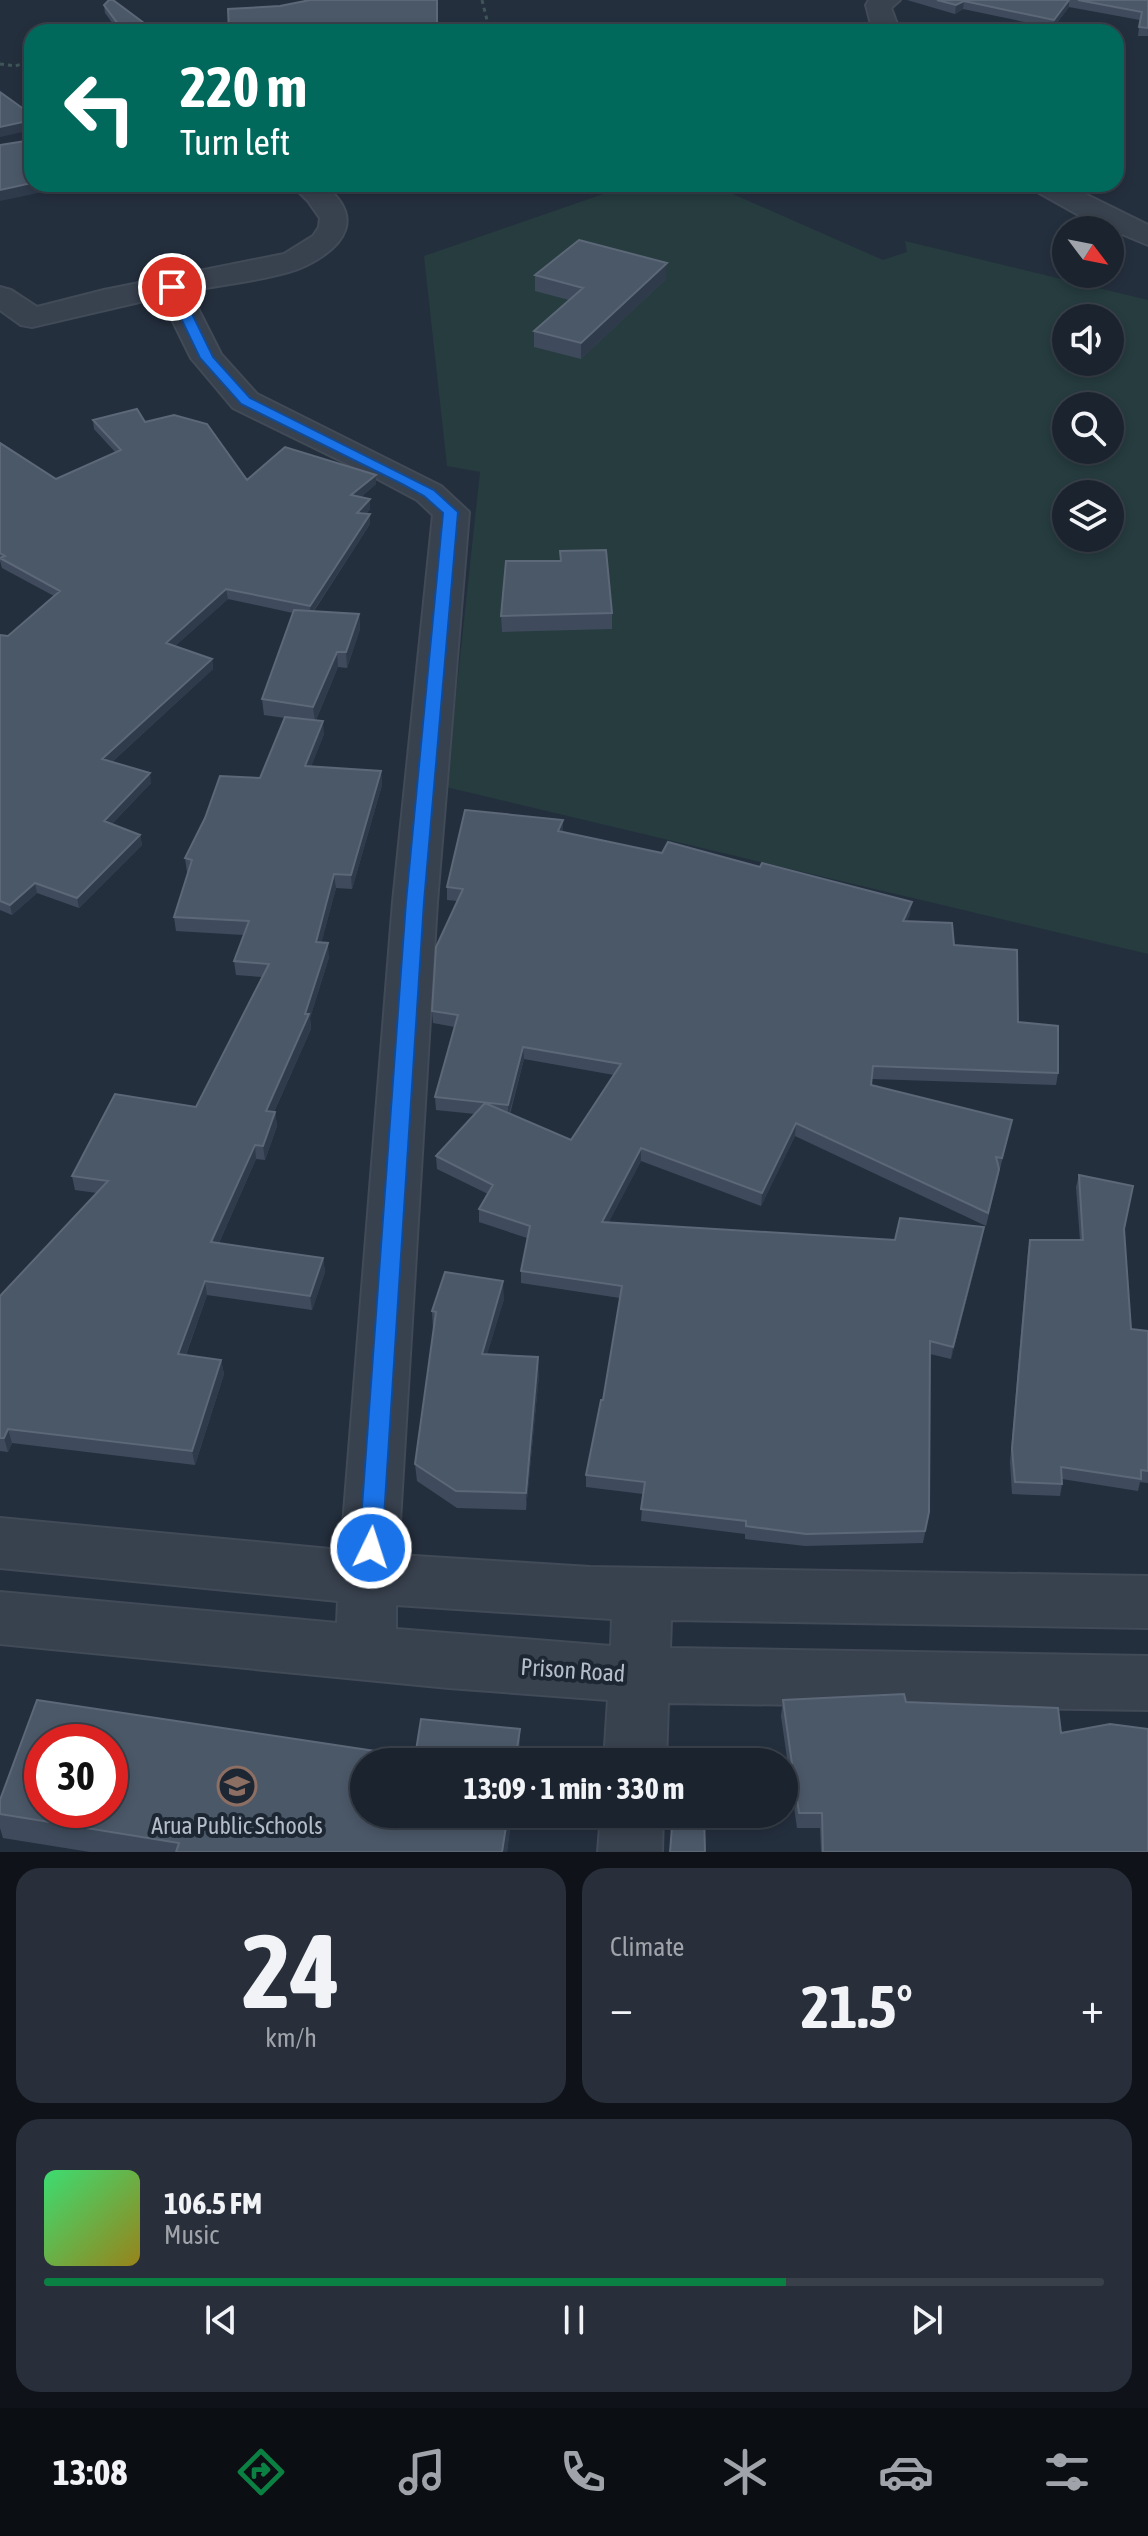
<!DOCTYPE html>
<html lang="en">
<head>
<meta charset="utf-8">
<style>
  body { margin:0; font-family:"Asap Condensed",sans-serif; background:#282f3a; color:#f1f3f6; height:100vh; display:flex; flex-direction:column; font-size:30px; white-space:nowrap }
  * { box-sizing:border-box; margin:0 }
  p { font-size:26px; color:#a0a4aa }
  .icon { flex:none; width:44px; height:44px; fill:none; stroke:currentColor; stroke-width:2; stroke-linecap:round; stroke-linejoin:round }
  .map { position:relative; height:1852px; overflow:hidden }
  .panel { display:flex; flex-direction:column; gap:16px; padding:16px; background:#0f1319; flex:1 }
  .panel>* { flex:none }
  .top-card { position:absolute; left:24px; top:24px; width:1100px; height:168px; border-radius:24px; box-shadow:0 4px 12px #0003,0 0 0 2px #39404a; background:#00695c; color:#fff; overflow:hidden }
  .needle { width:52px; rotate:122deg }
  .fabs { position:absolute; left:1052px; top:216px; display:grid; gap:16px }
  .fabs a { display:grid; place-items:center; width:72px; height:72px; border-radius:50%; background:#1b232e; box-shadow:0 4px 12px #0003,0 0 0 2px #39404a; font-size:40px }
  .speed { position:absolute; left:24px; top:1724px; display:flex; gap:16px; font-size:40px; font-weight:700; text-align:center }
  .speed>* { display:grid; place-content:center; width:104px; height:104px; border-radius:50%; background:#1b232e; box-shadow:0 4px 12px #0003,0 0 0 2px #39404a; line-height:1 }
  .speed .limit { border:12px solid #d22; background:#fff; color:#111 }
  .pin { position:absolute; display:grid; place-items:center; width:68px; height:68px; color:#fff; margin:-34px; border:4px solid #fff; border-radius:50%; box-shadow:0 2px 8px #0007 }
  .me { position:absolute; width:88px; margin:-44px; rotate:4deg; stroke-linejoin:round; filter:drop-shadow(0 0 6px #0008) }
  .turn { display:flex; align-items:center; gap:28px; height:168px; padding:0 24px; font-size:36px }
  .turn .icon { width:104px; height:104px; stroke-width:2.5 }
  .turn b { display:block; font-size:56px; line-height:68px }
  .big { font-size:60px; font-weight:700; line-height:1.1 }
  .panel .card { flex:1; display:flex; flex-direction:column; justify-content:center; gap:12px; min-width:0; padding:0 28px; border-radius:24px; background:#282f3a }
  .panel .dial { align-items:center; gap:0 }
  .dial b { font-size:104px; line-height:1 }
  .song { display:flex; align-items:center; gap:24px }
  .cover { width:96px; height:96px; border-radius:12px; background:linear-gradient(135deg,hsl(140 70% 55%),hsl(50 70% 35%)) }
  .played { height:8px; border-radius:4px; background:linear-gradient(90deg,#0b8043 70%,#39404a 70%) }
  .keys { display:flex; justify-content:space-around; direction:ltr }
  .heat { display:flex; justify-content:space-between; align-items:center; font-size:44px; direction:ltr }
  .panel .tiles { flex:1; display:grid; gap:16px; grid-template-columns:1fr 1fr }
  .card:last-child { grid-column:span 2 }
  .trip { position:absolute; left:350px; top:1748px; width:448px; height:80px; border-radius:40px; background:#1b232e; box-shadow:0 4px 12px #0003,0 0 0 2px #39404a; font-weight:700; line-height:80px; text-align:center }
  .tabs { display:flex; height:128px; justify-content:space-around; align-items:center; background:#0b0e12; color:#a0a4aa }
  .tabs .icon { width:56px; height:56px }
  .tabs .selected { color:#0b8043 }
  .tabs b { font-size:36px; color:#f1f3f6 }
  .map>svg:first-child { display:block }
</style>
</head>
<body>
<div class="map">
<svg width="1148" height="1852" viewBox="0 0 1148 1852">
  <rect width="100%" height="100%" fill="#242f3e"/>
  <path fill="#263c3f" fill-rule="evenodd" d="M632,184H710L883,260L907,252L905,241L1148,300V954L446,787L480,472L447,466L424,256ZM1066,318H1110V362H1066ZM1066,406H1110V450H1066ZM1066,494H1110V538H1066Z"/>
  <g fill="none" stroke-linecap="round" stroke-linejoin="round">
    <defs>
      <path id="minor" d="M869,0H900L891,8L900,32H873L866,5Z
        M291,184H323C365,217 346,246 305,266C281,278 219,285 189,291L221,354L257,394L441,486L469,512L437,902L398,1555L590,1567L1148,1576V1628L671,1620L670,1648L1148,1656V1710L668,1703L666,1762H604L608,1700L449,1688L0,1644V1592L337,1623L338,1601L0,1568V1518L341,1550L393,902L433,515L417,500L372,476L233,408L191,358L161,297L32,327L21,325L0,310V287L11,290L37,307L104,290L284,254L313,236L319,227L320,218L308,201ZM396,1605L612,1619L611,1646L396,1629Z
        M1030,184H1065L1148,225V245L1084,218L1034,190Z
        M601,1814H663L662,1852H598Z"/>
    </defs>
    <use href="#minor" stroke="#414a57" stroke-width="4"/>
    <path stroke="#3f5557" stroke-width="3" stroke-dasharray="4 4" stroke-linecap="butt" d="M482,0L490,32
      M0,64L15,66L32,61"/>
    <use href="#minor" fill="#38414e" fill-rule="evenodd"/>
  </g>
  <path fill="#3f4b5c" fill-rule="evenodd" d="M438,0V32H229Z
    M907,0H1148V36H1138L1140,20L1069,7L1053,28L963,9L955,14Z
    M104,5L156,32H119L105,13Z
    M535,275L666,279L581,359L534,347V331L569,300L535,291Z
    M93,420L145,422L247,480L376,475V484L361,497L370,499V509L366,514L370,524L314,611L359,614L360,629L347,668L338,667L316,720L324,734L311,766L381,771L382,785L352,889L336,888L321,943L329,957L310,1018L311,1029L274,1112H275L277,1126L265,1160L256,1159L219,1243L323,1258L325,1272L312,1310L207,1295L186,1355L221,1360L224,1374L195,1465L12,1443L8,1452L0,1451V1296L97,1193L75,1190L72,1176L196,1107L262,977L236,975L234,961L244,935L176,931L174,917L188,873L187,872L185,858L260,778L285,718L264,715L262,699L293,613L228,599L175,646L212,659L213,669L112,762L151,783L112,824L140,835L142,845L79,908L37,893L12,915L0,910V635L8,636L54,596L2,568L0,561V443L56,479L116,453L94,429Z
    M612,613V629L502,632L501,616Z
    M563,820V832L910,914L907,921L954,945L1058,1073L1056,1085L872,1079L871,1085L1012,1120L986,1226L795,1136L761,1206L641,1161L608,1223L895,1240H982L951,1359L930,1354L929,1512L923,1543L805,1546L745,1539V1534L641,1521L643,1494L586,1487V1475L603,1400L620,1298L521,1283V1271L527,1238L479,1222V1209L488,1194L437,1169L436,1156L475,1114L436,1110L435,1097L455,1027L433,1023L432,1011L458,901L447,900V887ZM524,1059L614,1075L571,1140L510,1114Z
    M1079,1175L1124,1229L1131,1329L1148,1331V1483L1140,1482L1138,1491L1062,1479V1484L1060,1496L1012,1494L1010,1462L1028,1252L1030,1240H1080L1076,1187Z
    M504,1299L487,1354L539,1374L526,1510L457,1508L417,1481L415,1464L434,1329H433L432,1311Z
    M37,1700L415,1757L421,1719L520,1729L519,1762H364V1814H512L507,1852H90L3,1838L0,1828V1800ZM42,1742H110V1810H42Z
    M783,1700L906,1702L1061,1733L1148,1852H821L820,1828H797L781,1716Z"/>
  <path fill="#2f3b4b" d="M1069,0V7L1053,28L1054,20Z
    M964,1L963,9L955,14L956,5Z
    M32,120V130L0,137V127Z
    M32,184H81L0,201V190Z
    M667,263L666,279L581,359V343Z
    M376,475V484L352,505L351,495Z
    M370,499V509L358,522L357,513Z
    M370,514V524L310,616V606Z
    M226,589L228,599L167,653L166,643Z
    M359,614L360,629L347,668L346,652Z
    M337,652L338,667L315,722L313,707Z
    M212,659L213,669L104,769L102,759Z
    M323,721L324,734L306,780L305,766Z
    M381,771L382,785L352,889L351,875Z
    M150,773L151,783L105,831L104,821Z
    M563,820V832L558,831Z
    M140,835L142,845L79,908L77,898Z
    M334,874L336,888L318,956L316,942Z
    M35,883L37,893L12,915L10,905Z
    M912,902L910,914L902,933L903,921Z
    M328,943L329,957L310,1018L311,1029L268,1125L266,1111L305,1014Z
    M523,1047L524,1059L508,1118V1105Z
    M275,1112L277,1126L265,1160L263,1146Z
    M796,1123L795,1136L761,1206L762,1193Z
    M255,1145L256,1159L213,1256L211,1242Z
    M641,1148V1161L602,1235V1222Z
    M984,1227L982,1240L951,1359L953,1347Z
    M323,1258L325,1272L312,1310L310,1296Z
    M205,1281L207,1295L181,1368L178,1354Z
    M503,1281L504,1299L482,1371V1354Z
    M538,1357L539,1374L526,1510V1493Z
    M221,1360L224,1374L195,1465L192,1451Z
    M8,1429L12,1443L8,1452L4,1438Z
    M520,1729L519,1762H515Z
    M508,1814H512L507,1852H502Z"/>
  <path fill="#4b5868" stroke="#5c6777" stroke-width="2" fill-rule="evenodd" d="M109,0H113L156,32H124L104,5Z
    M310,0H437V26L395,27L397,32H229L228,9L280,6Z
    M937,0H1069L1054,20L964,1L956,5Z
    M1078,0H1148V28L1139,27L1142,12Z
    M0,92L32,115V120L0,127Z
    M32,140V183L0,190V145Z
    M579,240L667,263L581,343L534,331L583,288L535,275Z
    M137,409L145,422L174,415L207,424L247,480L285,447L376,475L351,495L370,499L357,513L370,514L310,606L226,589L166,643L212,659L102,759L150,773L104,821L140,835L77,898L35,883L10,905L0,901V635L8,636L60,591L0,558L5,556L0,553V443L56,479L121,450L93,420Z
    M606,550L612,613L501,616L506,561H561L560,551Z
    M294,610L359,614L346,652H337L313,707L262,699Z
    M285,717L323,721L305,766L381,771L351,875L334,874L316,942L328,943L305,1014H309L266,1111L275,1112L263,1146L255,1145L211,1242L323,1258L310,1296L205,1281L178,1354L221,1360L192,1451L8,1429L4,1438H0V1296L108,1181L72,1176L115,1094L196,1107L269,964L234,961L249,921L174,917L192,860L185,858L205,818L220,776L260,778Z
    M465,810L563,820L558,831L662,853L668,842L760,867L762,863L912,902L903,921L952,923L954,945L1017,950L1018,1022L1058,1026V1073L873,1066L871,1085L1012,1120L1002,1158L996,1157L999,1169L988,1213L796,1123L762,1193L641,1148L602,1222L895,1240L900,1218L984,1227L953,1347L930,1341L929,1512L925,1531L806,1534L746,1526V1521L641,1509L645,1482L586,1475L601,1400H603L622,1286L521,1271L530,1226L479,1209L493,1185L436,1156L485,1103L571,1140L621,1064L523,1047L508,1105L435,1097L458,1015L432,1011L436,947L463,889L447,887Z
    M1079,1175L1133,1186L1124,1229L1131,1329L1148,1331V1471L1141,1470V1479L1061,1467L1062,1484L1015,1482L1012,1449L1030,1240H1083Z
    M445,1272L503,1281L482,1354L538,1357L526,1493L456,1491L415,1464L436,1312L432,1311Z
    M904,1694L906,1702L1058,1708L1061,1733L1110,1724L1148,1729V1852H823L822,1813H799L783,1700Z
    M37,1700L415,1757L421,1719L520,1729L515,1762H364V1814H508L502,1852H176L179,1843L0,1814V1800ZM42,1742H110V1810H42Z
    M673,1814H704L705,1852H670Z"/>
  <path fill="#1a73e8" stroke="#114b97" stroke-width="2" d="M172,283L179,287L213,357L250,398L434,490L458,512L424,902L382,1548L379,1555L371,1558L362,1555L359,1548L406,902L443,513L424,496L402,484L241,404L200,358L166,287Z"/>
  <defs>
    <symbol id="school-ring" viewBox="-11 -11 22 22"><circle r="9.5" fill="#1d2633" stroke="#8d6e63" stroke-width="1.5"/><path d="M0-5L7-2L0 1L-7-2ZM-4 1L0 2.5L4 1V4Q0 6-4 4Z" fill="#8d6e63"/></symbol>
  </defs>
  <g fill-rule="evenodd">
    <use href="#school-ring" x="215" y="1764" width="44" height="44"/>
  </g>
  <g text-anchor="middle" dominant-baseline="central" stroke-width="8" stroke-linejoin="round" paint-order="stroke">
    <g font-size="24" fill="#b4bcc9" stroke="#1d2633">
      <text transform="translate(573 1670) rotate(4)">Prison Road</text>
    </g>
    <g font-size="24" fill="#b4bcc9" stroke="#1d2633">
      <text x="237" y="1825">Arua Public Schools</text>
    </g>
  </g>
</svg>
<div class="fabs">
<a><svg class="needle" viewBox="-14 -14 28 28"><path d="M0-13l5 13h-10z" fill="#e53935"/><path d="M0 13l5-13h-10z" fill="#a0a4aa"/></svg></a>
<a><svg class="icon" aria-label="sound" viewBox="0 0 24 24"><path d="M4 9h4l5-4v14l-5-4H4zM17 9q2 3 0 6"/></svg></a>
<a><svg class="icon" aria-label="search" viewBox="0 0 24 24"><circle cx="10" cy="10" r="6"/><path d="M15 15l6 6"/></svg></a>
<a><svg class="icon" aria-label="layers" viewBox="0 0 24 24"><path d="M12 4l9 5-9 5-9-5zM3 14l9 5 9-5"/></svg></a>
</div>
<div class="speed"><div class="limit">30</div></div>
<div class="pin" style="left:172px;top:287px;background:#d93025"><svg class="icon" aria-label="arrive" viewBox="0 0 24 24"><path d="M6 21V4h12l-3 4 3 4H6"/></svg></div>
<svg class="me" style="left:371px;top:1548px" viewBox="-20 -20 40 40"><circle r="17" fill="#1a73e8" stroke="#fff" stroke-width="3"/><path d="M0-11L8 9 0 5-8 9z" fill="#fff"/></svg>
<div class="trip">13:09 · 1 min · 330 m</div>
<div class="top-card">
<div class="turn"><svg class="icon" aria-label="left" viewBox="0 0 24 24"><path d="M17 20v-9H6M10 6l-5 5 5 5"/></svg><div><b>220 m</b>Turn left</div></div>
</div>
</div>
<section class="panel">
<div class="tiles">
<div class="card dial"><b>24</b><p>km/h</p></div>
<div class="card"><p>Climate</p>
<div class="heat"><a>−</a><b class="big">21.5°</b><a>+</a></div>
</div>
<div class="card">
<div class="song"><i class="cover"></i><div><b>106.5 FM</b><p>Music</p></div></div>
<div class="played"></div>
<div class="keys"><svg class="icon" aria-label="previous" viewBox="0 0 24 24"><path d="M18 5L8 12l10 7zM5 5v14"/></svg><svg class="icon" aria-label="pause" viewBox="0 0 24 24"><path d="M8 5v14M16 5v14"/></svg><svg class="icon" aria-label="next" viewBox="0 0 24 24"><path d="M6 5l10 7-10 7zM19 5v14"/></svg></div>
</div>
</div>
</section>
<nav class="tabs">
<b>13:08</b>
<svg class="icon selected" aria-label="directions" viewBox="0 0 24 24"><path d="M12 3l9 9-9 9-9-9zM9 14v-3h6M13 9l2 2-2 2"/></svg>
<svg class="icon" aria-label="music" viewBox="0 0 24 24"><path d="M9 18V5l10-2v13"/><circle cx="6" cy="18" r="3"/><circle cx="16" cy="16" r="3"/></svg>
<svg class="icon" aria-label="phone" viewBox="0 0 24 24"><path d="M5 4h4l2 5-3 2q2 4 5 5l2-3 5 2v4C11 20 4 13 5 4z"/></svg>
<svg class="icon" aria-label="climate" viewBox="0 0 24 24"><path d="M12 3v18M4 7l16 10M4 17L20 7"/></svg>
<svg class="icon" aria-label="car" viewBox="0 0 24 24"><path d="M5 17H2v-5l4-1 3-4h7l3 4 3 1v5h-3M9 17h6M6 11h13"/><circle cx="7" cy="17" r="2"/><circle cx="17" cy="17" r="2"/></svg>
<svg class="icon" aria-label="filters" viewBox="0 0 24 24"><path d="M4 7h16M4 17h16"/><circle cx="9" cy="7" r="2"/><circle cx="15" cy="17" r="2"/></svg>
</nav>
</body>
</html>
